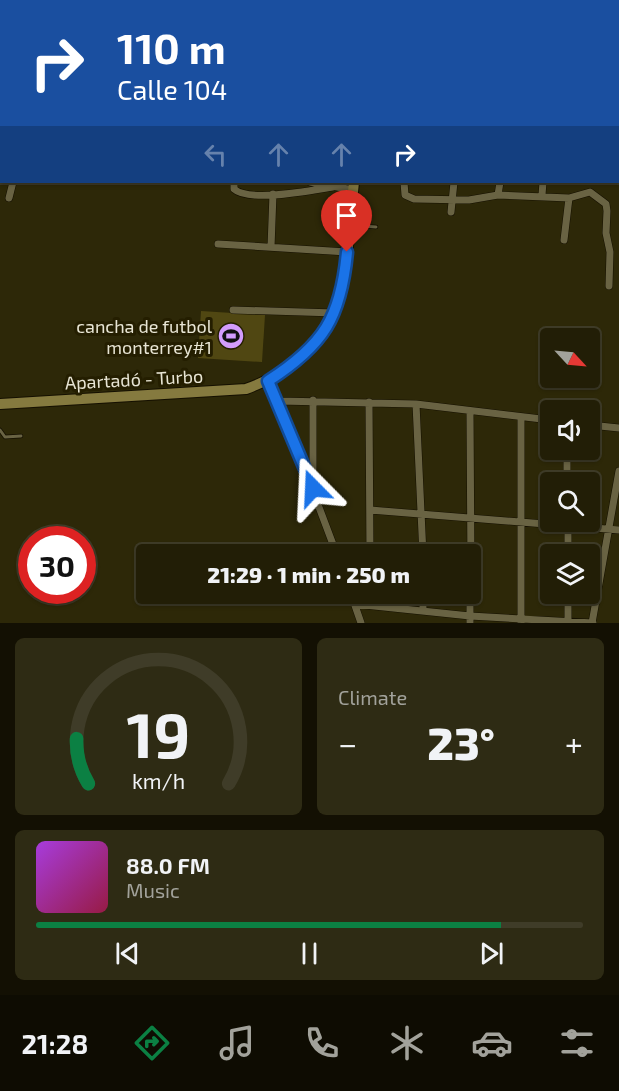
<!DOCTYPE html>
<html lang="en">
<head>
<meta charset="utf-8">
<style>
  body { margin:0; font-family:"Exo 2",sans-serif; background:#2e2b14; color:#f1f3f6; height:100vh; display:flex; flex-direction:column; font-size:22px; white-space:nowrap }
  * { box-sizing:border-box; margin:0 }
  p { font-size:20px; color:#a2a29b }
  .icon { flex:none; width:33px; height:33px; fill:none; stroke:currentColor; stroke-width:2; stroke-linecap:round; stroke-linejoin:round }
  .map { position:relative; height:623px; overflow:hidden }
  .sheet { display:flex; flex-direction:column; gap:15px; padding:15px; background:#131003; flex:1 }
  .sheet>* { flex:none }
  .banner { position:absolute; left:0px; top:0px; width:620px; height:183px; box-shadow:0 2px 4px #0004,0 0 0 2px #3f3c28; background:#1a4fa0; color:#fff; overflow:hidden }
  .needle { width:39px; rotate:116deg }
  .tools { position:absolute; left:540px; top:328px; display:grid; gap:12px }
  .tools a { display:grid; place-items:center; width:60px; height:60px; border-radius:6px; background:#221e06; box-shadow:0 2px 4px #0004,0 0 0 2px #3f3c28; font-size:30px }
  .speed { position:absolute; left:18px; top:526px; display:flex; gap:12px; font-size:30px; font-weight:700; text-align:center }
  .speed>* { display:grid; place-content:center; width:78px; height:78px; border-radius:50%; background:#221e06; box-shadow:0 2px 4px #0004,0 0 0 2px #3f3c28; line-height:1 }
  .speed .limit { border:9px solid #d22; background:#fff; color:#111 }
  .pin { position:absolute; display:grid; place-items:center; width:51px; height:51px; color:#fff; margin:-62px -26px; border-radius:50% 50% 50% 0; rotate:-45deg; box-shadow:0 0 6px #0007 }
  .pin .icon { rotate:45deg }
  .me { position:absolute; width:66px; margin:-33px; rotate:339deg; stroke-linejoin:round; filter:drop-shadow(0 0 4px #0008) }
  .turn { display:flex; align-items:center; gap:21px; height:126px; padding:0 18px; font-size:27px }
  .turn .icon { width:78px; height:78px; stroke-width:2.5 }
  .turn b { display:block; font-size:42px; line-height:51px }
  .lanes { display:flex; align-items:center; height:57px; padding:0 18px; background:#0003; justify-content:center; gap:30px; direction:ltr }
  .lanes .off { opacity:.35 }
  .big { font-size:45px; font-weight:800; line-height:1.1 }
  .sheet .widget { flex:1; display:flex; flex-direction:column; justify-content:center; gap:9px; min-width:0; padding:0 21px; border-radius:9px; background:#2e2b14 }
  .sheet .dial { align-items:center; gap:0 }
  .dial svg { height:156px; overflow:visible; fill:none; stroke:#3f3c28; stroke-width:7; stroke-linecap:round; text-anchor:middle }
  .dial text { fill:#f1f3f6; stroke:none }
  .song { display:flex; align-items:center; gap:18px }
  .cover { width:72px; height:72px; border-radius:9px; background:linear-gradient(135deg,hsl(280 70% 55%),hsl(340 70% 35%)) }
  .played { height:6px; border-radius:3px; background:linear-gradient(90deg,#0b8043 85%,#3f3c28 85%) }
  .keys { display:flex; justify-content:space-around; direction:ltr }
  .heat { display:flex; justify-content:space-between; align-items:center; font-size:33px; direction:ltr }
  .sheet .tiles { flex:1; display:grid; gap:15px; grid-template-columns:1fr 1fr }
  .widget:last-child { grid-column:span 2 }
  .trip { position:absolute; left:136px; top:544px; width:345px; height:60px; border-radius:6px; background:#221e06; box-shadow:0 2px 4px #0004,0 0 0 2px #3f3c28; font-weight:800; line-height:60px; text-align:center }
  .tab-bar { display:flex; height:96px; justify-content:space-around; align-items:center; background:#0e0c02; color:#a2a29b }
  .tab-bar .icon { width:42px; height:42px }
  .tab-bar .active { color:#0b8043 }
  .tab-bar b { font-size:27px; color:#f1f3f6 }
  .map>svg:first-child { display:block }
</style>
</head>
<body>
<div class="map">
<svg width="619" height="623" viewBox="0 0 619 623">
  <rect width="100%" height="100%" fill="#2d2808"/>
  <path fill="#504712" d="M201,311L265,315L262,362L198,358Z"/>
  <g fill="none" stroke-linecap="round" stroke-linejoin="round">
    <defs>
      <path id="lane" d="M351,225L376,227
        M0,430L5,437L21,436"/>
      <path id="street" d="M103,2V0
        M161,2V0
        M295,2L296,0
        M427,2V0
        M501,2L502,0
        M564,2V0
        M618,7L619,0
        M618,41H619
        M0,93H2
        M618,128H619
        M234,182V189C249,203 313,190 333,187
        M310,182L353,190
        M404,182L405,195L414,199L469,200L498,195L569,198L590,192L606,204L607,211L606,233L610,252L609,286
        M498,195L500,182
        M542,195L543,182
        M9,198L13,182
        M451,212L454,182
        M564,240L569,198
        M218,244L347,252
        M271,247L273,194
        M233,310L335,313
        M268,381L279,401L337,555
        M279,401L416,404L550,420
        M369,402L370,555
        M416,404L423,555
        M470,412L471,570
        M521,417V623
        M590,425L619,428
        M567,450V483
        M313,484V400
        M370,510L619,530
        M568,522V555
        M351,594L361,623
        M423,594V610
        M568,594V621
        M355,604L470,616L593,623
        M470,623V594
        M592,623L619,471"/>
      <path id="primary" d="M375,2V0
        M0,404L246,389C352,350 344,276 354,182"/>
    </defs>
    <use href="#lane" stroke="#151000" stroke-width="4.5"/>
    <use href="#street" stroke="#151000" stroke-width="8"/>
    <use href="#primary" stroke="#151000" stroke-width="12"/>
    <path stroke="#777359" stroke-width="1.5" stroke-dasharray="3 3" stroke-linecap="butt" d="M28,2L29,0
      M58,2V0"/>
    <use href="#lane" stroke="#696343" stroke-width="3"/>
    <use href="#street" stroke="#696343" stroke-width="7"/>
    <use href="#primary" stroke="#857a3f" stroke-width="10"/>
  </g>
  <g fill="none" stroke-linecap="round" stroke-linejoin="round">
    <defs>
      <path id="route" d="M313,488L268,381C324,345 341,317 347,252"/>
    </defs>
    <use href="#route" stroke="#114b97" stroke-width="15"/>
    <use href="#route" stroke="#1a73e8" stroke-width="10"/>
  </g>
  <defs>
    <symbol id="stadium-disc" viewBox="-11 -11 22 22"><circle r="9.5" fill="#d39cfc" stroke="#241e00"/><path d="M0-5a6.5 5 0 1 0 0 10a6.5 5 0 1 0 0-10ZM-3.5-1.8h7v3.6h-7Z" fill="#111"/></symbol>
  </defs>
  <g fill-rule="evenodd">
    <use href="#stadium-disc" x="216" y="321" width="30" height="30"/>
  </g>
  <g text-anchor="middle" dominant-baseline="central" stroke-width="6" stroke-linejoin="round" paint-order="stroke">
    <g font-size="18" fill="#e8e5d4" stroke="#241e00" text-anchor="end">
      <text x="212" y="326">cancha de futbol<tspan x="212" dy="21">monterrey#1</tspan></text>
    </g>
    <g font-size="18" fill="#e8e5d4" stroke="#241e00">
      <text transform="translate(134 379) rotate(-3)">Apartadó - Turbo</text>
    </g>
  </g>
</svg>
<div class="tools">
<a><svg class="needle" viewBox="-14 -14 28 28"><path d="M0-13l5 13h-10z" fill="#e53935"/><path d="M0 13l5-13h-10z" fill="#a2a29b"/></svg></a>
<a><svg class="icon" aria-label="sound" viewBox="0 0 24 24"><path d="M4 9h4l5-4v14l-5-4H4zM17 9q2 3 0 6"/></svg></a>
<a><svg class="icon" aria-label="search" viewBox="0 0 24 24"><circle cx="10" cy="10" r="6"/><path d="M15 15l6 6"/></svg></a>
<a><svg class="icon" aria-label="layers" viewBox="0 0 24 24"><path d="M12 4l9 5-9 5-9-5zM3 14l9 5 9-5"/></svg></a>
</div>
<div class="speed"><div class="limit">30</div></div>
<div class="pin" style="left:347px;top:252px;background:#d93025"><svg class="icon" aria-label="arrive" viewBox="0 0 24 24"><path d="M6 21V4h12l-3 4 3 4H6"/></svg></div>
<svg class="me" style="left:313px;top:488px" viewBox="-20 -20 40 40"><path d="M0-17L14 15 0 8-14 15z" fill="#1a73e8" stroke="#fff" stroke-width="4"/></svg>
<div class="trip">21:29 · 1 min · 250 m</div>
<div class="banner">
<div class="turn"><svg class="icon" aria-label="right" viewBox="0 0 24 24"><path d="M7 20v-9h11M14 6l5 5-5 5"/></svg><div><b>110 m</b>Calle 104</div></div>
<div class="lanes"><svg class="icon off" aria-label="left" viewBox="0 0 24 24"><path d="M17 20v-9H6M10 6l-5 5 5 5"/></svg><svg class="icon off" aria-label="ahead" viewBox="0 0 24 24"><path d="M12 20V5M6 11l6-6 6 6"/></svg><svg class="icon off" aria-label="ahead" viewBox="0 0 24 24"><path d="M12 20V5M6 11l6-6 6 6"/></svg><svg class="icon" aria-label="right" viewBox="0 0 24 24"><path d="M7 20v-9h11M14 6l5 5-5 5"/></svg></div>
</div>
</div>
<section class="sheet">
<div class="tiles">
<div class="widget dial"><svg viewBox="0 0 100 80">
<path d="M14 69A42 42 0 1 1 86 69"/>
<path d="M14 69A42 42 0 0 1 8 46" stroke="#0b8043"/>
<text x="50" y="56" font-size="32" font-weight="700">19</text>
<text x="50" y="72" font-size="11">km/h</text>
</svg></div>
<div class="widget"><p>Climate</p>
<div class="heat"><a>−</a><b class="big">23°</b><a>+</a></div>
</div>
<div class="widget">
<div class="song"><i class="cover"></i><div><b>88.0 FM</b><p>Music</p></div></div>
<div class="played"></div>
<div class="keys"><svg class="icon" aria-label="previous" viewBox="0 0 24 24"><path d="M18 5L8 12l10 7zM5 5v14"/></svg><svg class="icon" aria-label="pause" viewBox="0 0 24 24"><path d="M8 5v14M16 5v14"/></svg><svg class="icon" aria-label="next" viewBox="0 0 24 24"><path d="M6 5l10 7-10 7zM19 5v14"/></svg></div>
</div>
</div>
</section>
<nav class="tab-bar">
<b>21:28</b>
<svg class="icon active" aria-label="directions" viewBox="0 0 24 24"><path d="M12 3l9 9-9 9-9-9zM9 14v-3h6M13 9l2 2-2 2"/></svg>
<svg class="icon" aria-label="music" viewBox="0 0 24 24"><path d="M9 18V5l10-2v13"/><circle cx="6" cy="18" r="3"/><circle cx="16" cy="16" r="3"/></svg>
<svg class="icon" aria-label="phone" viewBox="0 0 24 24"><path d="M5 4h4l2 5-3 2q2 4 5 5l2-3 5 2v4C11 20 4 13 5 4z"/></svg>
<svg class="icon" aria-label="climate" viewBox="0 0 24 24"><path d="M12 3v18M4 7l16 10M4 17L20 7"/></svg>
<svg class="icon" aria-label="car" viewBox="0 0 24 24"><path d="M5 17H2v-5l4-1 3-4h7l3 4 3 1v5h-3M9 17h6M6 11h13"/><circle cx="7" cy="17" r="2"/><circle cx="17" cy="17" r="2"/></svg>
<svg class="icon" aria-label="filters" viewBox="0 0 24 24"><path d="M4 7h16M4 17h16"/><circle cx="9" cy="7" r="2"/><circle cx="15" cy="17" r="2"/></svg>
</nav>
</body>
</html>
